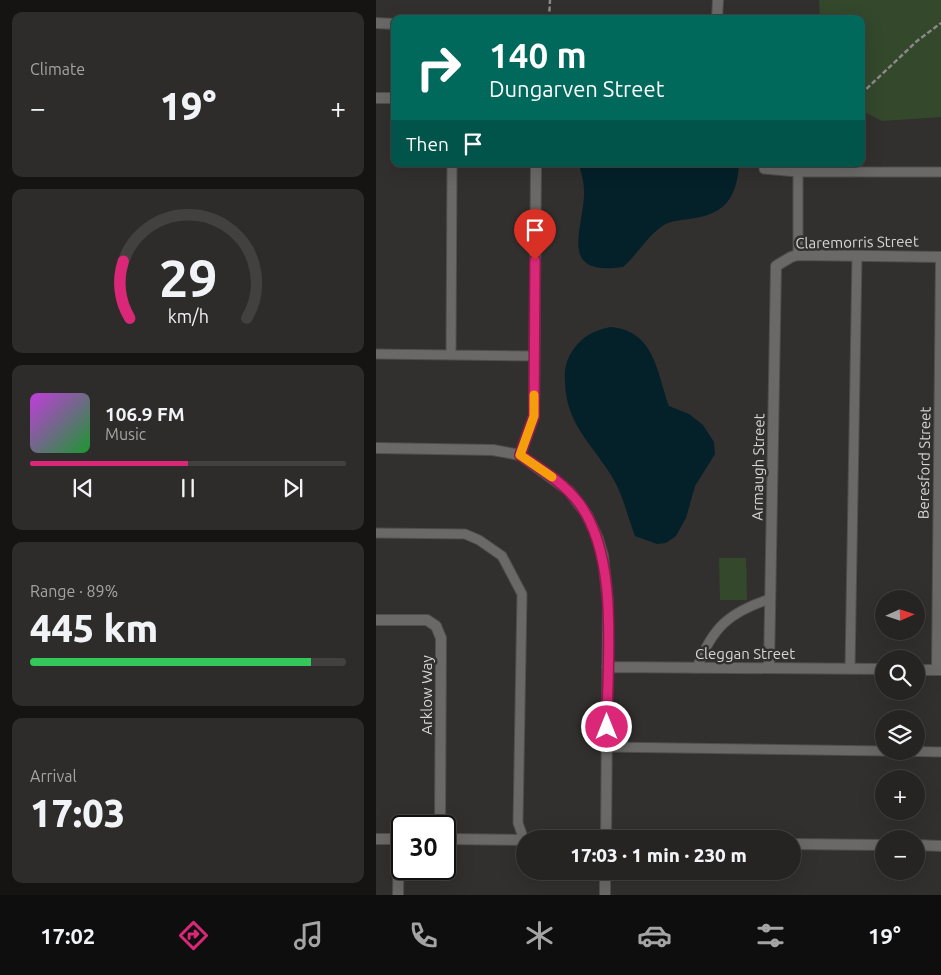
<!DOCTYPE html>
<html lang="en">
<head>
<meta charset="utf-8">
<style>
  body { margin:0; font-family:Ubuntu,sans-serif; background:#2e2c2a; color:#f1f3f6; height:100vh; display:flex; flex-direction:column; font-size:19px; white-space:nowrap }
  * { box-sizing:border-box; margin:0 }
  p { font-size:16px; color:#a4a4a5 }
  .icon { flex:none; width:28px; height:28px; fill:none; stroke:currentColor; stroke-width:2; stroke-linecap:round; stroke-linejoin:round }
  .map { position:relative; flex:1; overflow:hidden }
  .panel { display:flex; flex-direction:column; gap:12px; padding:12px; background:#151413; width:376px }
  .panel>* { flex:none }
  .guide { position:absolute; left:15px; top:15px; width:474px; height:152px; border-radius:10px; box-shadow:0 5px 20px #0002,0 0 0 1px #424140; background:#00695c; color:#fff; overflow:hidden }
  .needle { width:32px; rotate:87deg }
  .controls { position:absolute; left:499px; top:590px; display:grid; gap:10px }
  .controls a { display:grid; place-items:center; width:50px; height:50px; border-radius:50%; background:#262422; box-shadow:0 5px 20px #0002,0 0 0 1px #424140; font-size:25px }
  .speed { position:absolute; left:15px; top:815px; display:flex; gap:10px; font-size:25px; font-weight:700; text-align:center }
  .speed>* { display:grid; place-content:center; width:65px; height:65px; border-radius:50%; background:#262422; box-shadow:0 5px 20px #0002,0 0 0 1px #424140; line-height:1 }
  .speed .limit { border:2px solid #111; border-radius:8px; background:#fff; color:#111 }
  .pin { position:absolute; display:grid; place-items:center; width:42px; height:42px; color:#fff; margin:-51px -21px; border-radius:50% 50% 50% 0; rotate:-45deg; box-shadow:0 0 5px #0007 }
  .pin .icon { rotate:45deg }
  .me { position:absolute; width:55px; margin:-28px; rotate:0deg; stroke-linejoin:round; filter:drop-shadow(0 0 4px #0008) }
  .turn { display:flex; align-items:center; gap:18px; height:105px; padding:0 15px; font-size:22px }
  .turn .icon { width:65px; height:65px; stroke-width:2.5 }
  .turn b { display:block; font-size:35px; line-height:42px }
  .then { display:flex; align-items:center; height:48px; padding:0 15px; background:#0003; gap:10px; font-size:19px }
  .big { font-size:38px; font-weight:800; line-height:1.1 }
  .panel .card { flex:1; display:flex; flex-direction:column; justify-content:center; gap:8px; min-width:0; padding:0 18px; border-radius:10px; background:#2e2c2a }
  .panel .dial { align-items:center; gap:0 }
  .dial svg { height:130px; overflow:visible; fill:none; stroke:#424140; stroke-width:7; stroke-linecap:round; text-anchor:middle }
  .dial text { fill:#f1f3f6; stroke:none }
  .song { display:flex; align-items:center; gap:15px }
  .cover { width:60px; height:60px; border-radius:8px; background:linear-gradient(135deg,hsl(290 70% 55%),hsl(130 70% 35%)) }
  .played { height:5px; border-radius:2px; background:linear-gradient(90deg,#db2777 50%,#424140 50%) }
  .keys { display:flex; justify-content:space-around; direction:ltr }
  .heat { display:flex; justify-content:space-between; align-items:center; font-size:28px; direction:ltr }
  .charge { height:8px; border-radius:4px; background:linear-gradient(90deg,#34c759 89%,#424140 0) }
  .trip { position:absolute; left:140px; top:830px; width:285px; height:50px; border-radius:25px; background:#262422; box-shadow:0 5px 20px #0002,0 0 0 1px #424140; font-weight:800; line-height:50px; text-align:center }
  .dock { display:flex; height:80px; justify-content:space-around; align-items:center; background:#0f0e0e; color:#a4a4a5 }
  .dock .icon { width:35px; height:35px }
  .dock .selected { color:#db2777 }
  .dock b { font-size:22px; color:#f1f3f6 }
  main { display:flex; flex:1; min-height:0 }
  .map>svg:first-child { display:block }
</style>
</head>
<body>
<main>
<section class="panel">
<div class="card"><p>Climate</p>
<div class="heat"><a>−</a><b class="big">19°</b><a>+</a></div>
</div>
<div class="card dial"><svg viewBox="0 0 100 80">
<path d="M14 69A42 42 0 1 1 86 69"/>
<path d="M14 69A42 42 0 0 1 10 34" stroke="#db2777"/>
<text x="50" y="56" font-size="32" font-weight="700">29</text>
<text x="50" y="72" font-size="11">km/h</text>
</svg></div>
<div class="card">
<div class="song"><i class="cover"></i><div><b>106.9 FM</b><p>Music</p></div></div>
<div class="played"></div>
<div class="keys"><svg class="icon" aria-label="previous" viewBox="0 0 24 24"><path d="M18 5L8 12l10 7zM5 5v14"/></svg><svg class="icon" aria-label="pause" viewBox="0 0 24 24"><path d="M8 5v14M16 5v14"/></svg><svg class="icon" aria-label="next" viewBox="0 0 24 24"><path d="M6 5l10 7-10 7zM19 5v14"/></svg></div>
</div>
<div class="card"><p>Range · 89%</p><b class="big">445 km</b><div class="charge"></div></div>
<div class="card"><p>Arrival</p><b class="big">17:03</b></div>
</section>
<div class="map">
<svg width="565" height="895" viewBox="0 0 565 895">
  <rect width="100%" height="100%" fill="#32302e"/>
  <path fill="#34482c" d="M443,0H565V117L506,121L485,110V19H444Z
    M343,558H370L371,600H344Z"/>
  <path fill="#042029" d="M203,164H363C361,195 351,213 319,218C309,220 297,220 288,225C272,235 262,254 247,267C179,277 209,227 208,191C208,182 205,172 203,164Z
    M235,327C279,331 281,373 293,406L313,414L327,425L338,442L339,454L319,486L310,518L300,536L290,543L281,544L259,536C252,518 248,499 239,482C220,447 190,427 189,382C188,370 190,360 197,350C207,336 218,330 235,327Z"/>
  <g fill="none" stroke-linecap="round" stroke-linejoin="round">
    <defs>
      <path id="lane" d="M388,169L422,172H565
        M422,172V255
        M0,354L158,356
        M75,355L76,164
        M0,533L89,534L103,540L126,556L146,594L142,823L148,840
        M321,668C336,628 353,612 394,599
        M474,669L481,256
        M231,747L508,751
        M515,751L565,752"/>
      <path id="street" d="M341,19L342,0
        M0,23L19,24
        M0,98H19
        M0,448L117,450L144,455L193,491L211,515L222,539L227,556L232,603L230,839
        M144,455L158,416L160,164
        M0,620H51L60,626L65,638L64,826
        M231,667L508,669
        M393,668L400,266L415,257L422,255L565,257L561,670
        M540,670H565
        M0,839H26
        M69,839L149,840
        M416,844L508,845
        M540,845L565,846
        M22,895L23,839
        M229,895V871"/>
    </defs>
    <use href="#lane" stroke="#504e4c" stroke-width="11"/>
    <use href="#street" stroke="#504e4c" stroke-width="12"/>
    <path stroke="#8a8987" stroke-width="2.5" stroke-dasharray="5 2.5" stroke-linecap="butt" d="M173,19L174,0
      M485,94L541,41L565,23"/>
    <use href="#lane" stroke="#6a6968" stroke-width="9"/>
    <use href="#street" stroke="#6a6968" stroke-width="10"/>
  </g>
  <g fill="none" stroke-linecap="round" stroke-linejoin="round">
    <defs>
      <path id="route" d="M159,260L158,416L144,455C165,469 188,483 203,503C244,559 231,660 231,727"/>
    </defs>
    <use href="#route" stroke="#8e194d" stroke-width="12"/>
    <use href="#route" stroke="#db2777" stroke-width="9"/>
    <path stroke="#f59e0b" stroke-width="9" d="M158,395V416L144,455L176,477"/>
  </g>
  <g text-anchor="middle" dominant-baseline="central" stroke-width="5" stroke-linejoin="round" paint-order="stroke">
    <g font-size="15" fill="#d7d6d5" stroke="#32302e">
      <text transform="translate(481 242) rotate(-1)">Claremorris Street</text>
      <text transform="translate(548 463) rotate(-89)">Beresford Street</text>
      <text transform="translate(382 467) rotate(-89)">Armaugh Street</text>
      <text x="369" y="653">Cleggan Street</text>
      <text transform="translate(50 695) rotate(-90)">Arklow Way</text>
    </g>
  </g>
</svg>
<div class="controls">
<a><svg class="needle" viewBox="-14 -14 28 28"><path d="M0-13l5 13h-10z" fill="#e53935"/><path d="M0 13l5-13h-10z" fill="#a4a4a5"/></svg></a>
<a><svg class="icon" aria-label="search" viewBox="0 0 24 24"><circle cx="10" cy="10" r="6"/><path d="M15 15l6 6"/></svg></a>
<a><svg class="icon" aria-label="layers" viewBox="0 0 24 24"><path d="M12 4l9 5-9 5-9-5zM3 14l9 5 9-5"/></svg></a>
<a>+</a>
<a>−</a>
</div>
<div class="speed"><div class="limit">30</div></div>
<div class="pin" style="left:159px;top:260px;background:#d93025"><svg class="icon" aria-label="arrive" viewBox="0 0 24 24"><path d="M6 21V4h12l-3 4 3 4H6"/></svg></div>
<svg class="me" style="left:231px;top:727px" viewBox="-20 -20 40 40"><circle r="17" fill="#db2777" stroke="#fff" stroke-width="3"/><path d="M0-11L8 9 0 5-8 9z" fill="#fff"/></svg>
<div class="trip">17:03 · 1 min · 230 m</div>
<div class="guide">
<div class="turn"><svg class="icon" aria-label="right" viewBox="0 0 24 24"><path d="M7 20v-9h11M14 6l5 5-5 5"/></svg><div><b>140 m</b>Dungarven Street</div></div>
<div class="then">Then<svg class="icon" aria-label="arrive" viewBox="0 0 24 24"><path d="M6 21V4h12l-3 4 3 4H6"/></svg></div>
</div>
</div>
</main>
<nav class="dock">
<b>17:02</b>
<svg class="icon selected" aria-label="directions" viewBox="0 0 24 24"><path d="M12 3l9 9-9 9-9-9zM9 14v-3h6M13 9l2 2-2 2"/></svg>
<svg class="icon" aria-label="music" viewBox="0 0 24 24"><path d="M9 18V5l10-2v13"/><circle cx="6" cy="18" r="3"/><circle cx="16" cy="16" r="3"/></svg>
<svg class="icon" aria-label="phone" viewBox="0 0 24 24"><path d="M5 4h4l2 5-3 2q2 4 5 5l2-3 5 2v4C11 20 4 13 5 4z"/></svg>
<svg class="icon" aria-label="climate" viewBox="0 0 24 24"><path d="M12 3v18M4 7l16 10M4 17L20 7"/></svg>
<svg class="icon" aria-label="car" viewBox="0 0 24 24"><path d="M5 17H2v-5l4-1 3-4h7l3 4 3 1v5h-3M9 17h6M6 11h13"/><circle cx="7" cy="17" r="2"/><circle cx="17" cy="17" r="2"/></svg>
<svg class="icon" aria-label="filters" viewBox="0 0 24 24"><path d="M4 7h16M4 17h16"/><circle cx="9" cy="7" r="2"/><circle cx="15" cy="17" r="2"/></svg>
<b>19°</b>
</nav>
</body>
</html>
